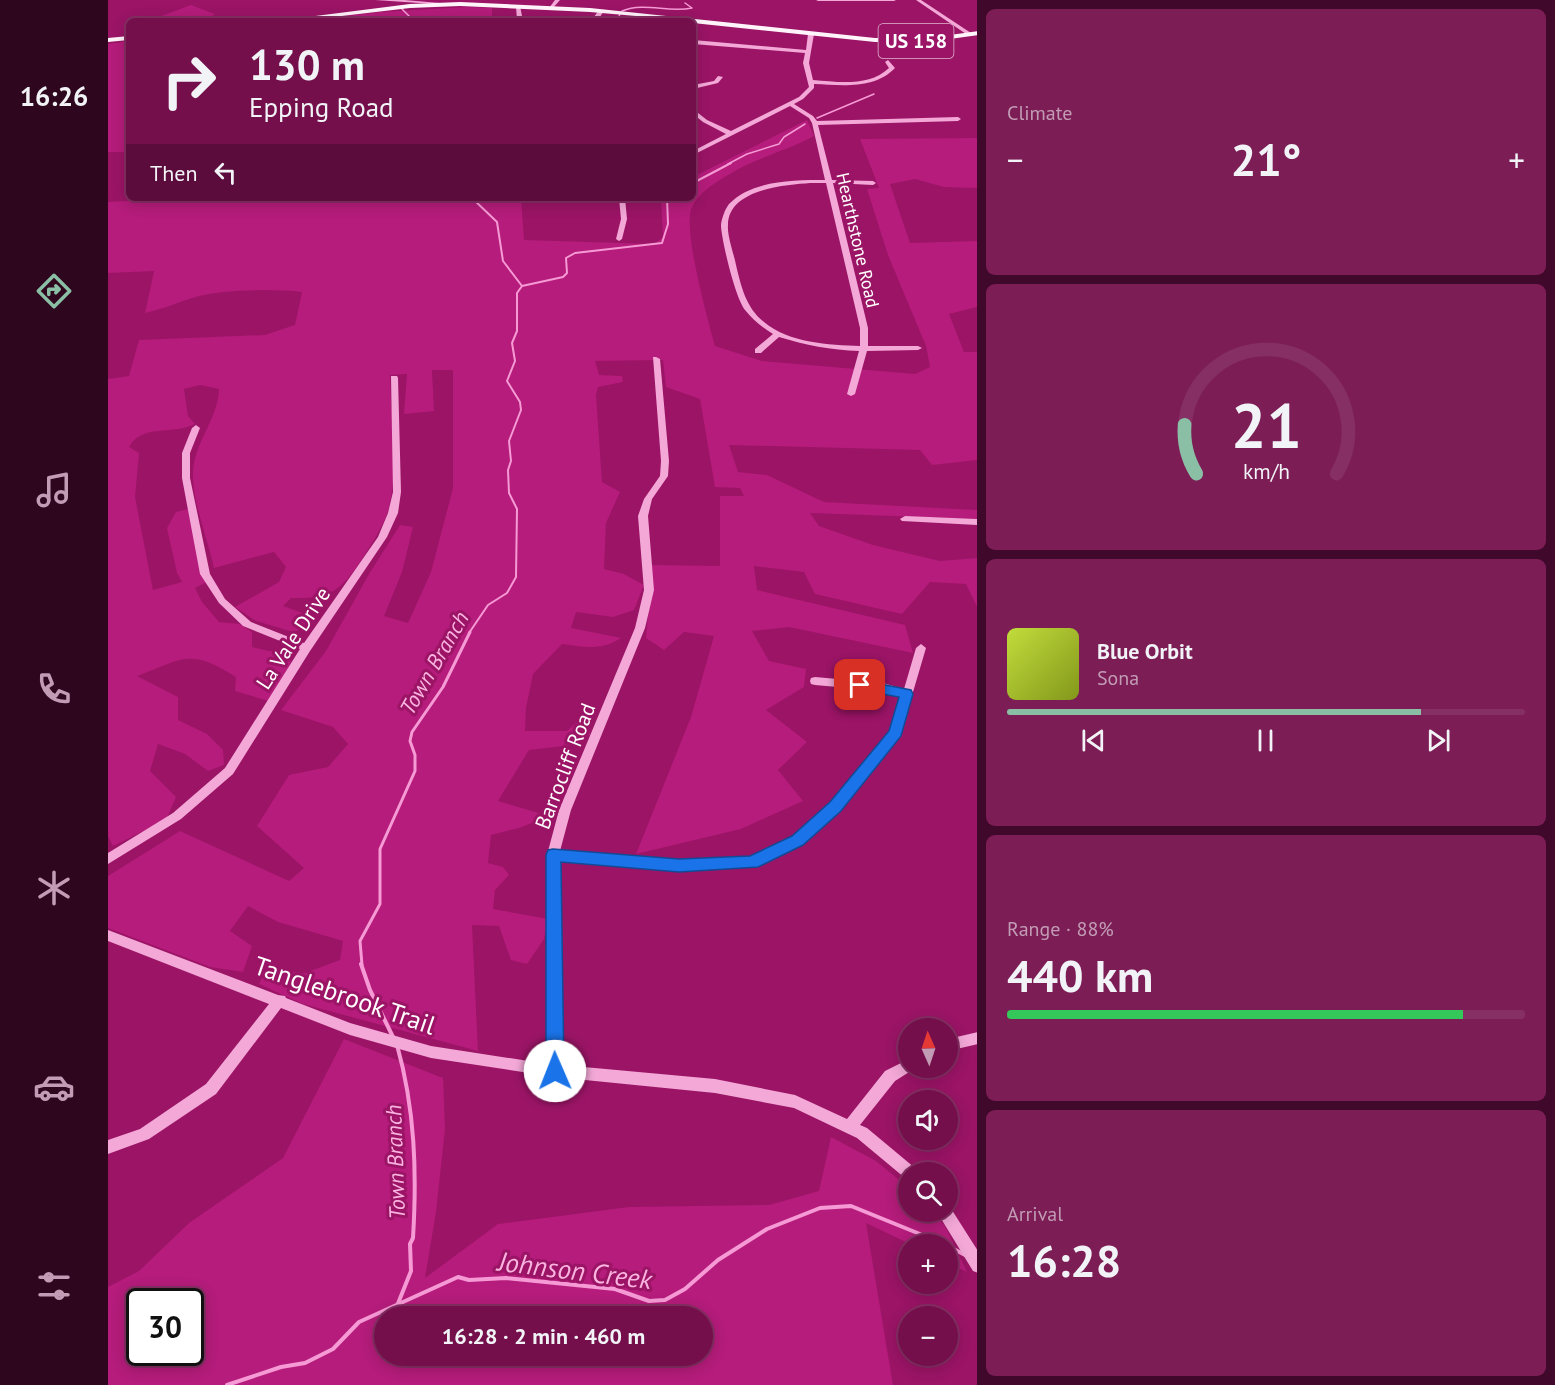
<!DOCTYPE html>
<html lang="en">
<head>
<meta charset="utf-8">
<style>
  body { margin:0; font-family:"PT Sans",sans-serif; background:#7c1d56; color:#f1f3f6; height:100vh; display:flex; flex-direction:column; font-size:22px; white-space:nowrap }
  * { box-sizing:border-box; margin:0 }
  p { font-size:20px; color:#c29cb5 }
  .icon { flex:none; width:33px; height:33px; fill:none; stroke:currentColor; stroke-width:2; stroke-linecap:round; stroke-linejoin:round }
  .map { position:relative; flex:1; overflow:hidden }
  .sheet { display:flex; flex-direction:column; gap:9px; padding:9px; background:#40082a; width:578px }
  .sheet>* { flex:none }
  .hud { position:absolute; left:18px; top:18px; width:570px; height:183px; border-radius:9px; box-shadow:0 3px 15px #0003,0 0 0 2px #862f64; background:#740f4c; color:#f1f3f6; overflow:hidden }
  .needle { width:39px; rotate:357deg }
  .tools { position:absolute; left:790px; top:1018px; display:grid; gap:12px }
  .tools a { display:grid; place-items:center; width:60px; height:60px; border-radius:50%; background:#740f4c; box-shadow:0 3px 15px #0003,0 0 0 2px #862f64; font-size:30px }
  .speed { position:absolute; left:18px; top:1288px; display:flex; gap:12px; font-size:30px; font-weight:700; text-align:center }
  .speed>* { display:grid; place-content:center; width:78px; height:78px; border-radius:50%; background:#740f4c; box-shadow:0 3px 15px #0003,0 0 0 2px #862f64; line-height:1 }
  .speed .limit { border:3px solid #111; border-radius:9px; background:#fff; color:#111 }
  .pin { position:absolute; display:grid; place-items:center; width:51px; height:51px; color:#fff; margin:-26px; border-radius:12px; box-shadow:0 3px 9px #0006 }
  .me { position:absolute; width:66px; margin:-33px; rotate:359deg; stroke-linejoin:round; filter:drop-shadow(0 0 4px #0008) }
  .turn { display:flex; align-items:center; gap:21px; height:126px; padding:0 24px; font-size:27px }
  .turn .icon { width:78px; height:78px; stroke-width:2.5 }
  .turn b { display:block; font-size:42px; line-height:51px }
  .then { display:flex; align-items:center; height:57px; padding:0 24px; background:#0003; gap:12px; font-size:22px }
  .big { font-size:45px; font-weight:700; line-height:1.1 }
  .sheet .card { flex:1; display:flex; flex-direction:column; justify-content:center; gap:9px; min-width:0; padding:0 21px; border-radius:9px; background:#7c1d56 }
  .sheet .dial { align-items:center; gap:0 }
  .dial svg { height:156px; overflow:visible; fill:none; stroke:#862f64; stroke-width:7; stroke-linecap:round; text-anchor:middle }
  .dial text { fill:#f1f3f6; stroke:none }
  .song { display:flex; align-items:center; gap:18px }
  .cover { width:72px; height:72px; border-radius:9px; background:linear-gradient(135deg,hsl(70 70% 55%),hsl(70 70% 35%)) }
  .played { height:6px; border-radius:3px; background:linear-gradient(90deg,#8abfa5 80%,#862f64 80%) }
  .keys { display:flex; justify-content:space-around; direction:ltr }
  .heat { display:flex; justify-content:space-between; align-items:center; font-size:33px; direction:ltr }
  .charge { height:9px; border-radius:4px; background:linear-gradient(90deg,#34c759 88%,#862f64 0) }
  .trip { position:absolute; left:266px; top:1306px; width:339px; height:60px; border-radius:30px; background:#740f4c; box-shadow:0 3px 15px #0003,0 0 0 2px #862f64; font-weight:700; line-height:60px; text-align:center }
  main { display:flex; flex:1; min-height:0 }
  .tabs { display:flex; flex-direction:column; width:108px; justify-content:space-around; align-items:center; background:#2e061e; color:#c29cb5 }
  .tabs .icon { width:42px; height:42px }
  .tabs .selected { color:#8abfa5 }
  .tabs b { font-size:27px; color:#f1f3f6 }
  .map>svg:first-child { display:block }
</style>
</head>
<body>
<main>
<nav class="tabs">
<b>16:26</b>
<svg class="icon selected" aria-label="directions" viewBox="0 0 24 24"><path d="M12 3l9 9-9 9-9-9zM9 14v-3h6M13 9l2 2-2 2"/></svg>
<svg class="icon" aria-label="music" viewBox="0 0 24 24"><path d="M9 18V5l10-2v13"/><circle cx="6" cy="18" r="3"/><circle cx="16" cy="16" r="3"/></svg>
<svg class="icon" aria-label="phone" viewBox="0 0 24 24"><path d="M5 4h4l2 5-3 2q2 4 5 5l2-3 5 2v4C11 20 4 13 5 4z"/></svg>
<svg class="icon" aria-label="climate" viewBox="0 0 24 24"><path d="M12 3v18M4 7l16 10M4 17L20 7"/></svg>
<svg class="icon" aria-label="car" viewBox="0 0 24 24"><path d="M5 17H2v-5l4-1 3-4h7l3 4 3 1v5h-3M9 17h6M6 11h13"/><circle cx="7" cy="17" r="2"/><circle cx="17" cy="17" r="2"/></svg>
<svg class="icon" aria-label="filters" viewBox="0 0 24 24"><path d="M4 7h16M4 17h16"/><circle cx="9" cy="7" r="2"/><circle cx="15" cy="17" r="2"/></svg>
</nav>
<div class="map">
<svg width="870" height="1385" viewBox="0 0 870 1385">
  <rect width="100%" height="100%" fill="#9b1466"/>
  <path fill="#b51c7b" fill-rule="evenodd" d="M83,5L107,14L98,21H40Z
    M358,7L384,8V21H193L273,12Z
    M21,41V152H0V44Z
    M699,120L706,136C679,151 647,158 622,174C608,182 591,192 584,207C574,228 600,320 607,346L654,361L807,374L822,367L818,346L780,255L759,189L771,188L752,139L869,138V188L836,187L807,179L782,184L802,243L869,241V307L841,314L856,352H869V460L824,465L812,450L621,445L630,472L659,475L716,502L869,510V519L702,513L711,526L765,545L832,561L869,558V607L858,584L822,582L794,614L707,594L696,572L646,566L649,590L797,625L805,653L681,627L644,631L661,661L698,669L696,687L658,710L699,742L670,770L695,801L633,829L528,854L583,717L606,636L576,632L556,650L538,638L544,565L612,566V496H636L632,488L607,487L592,399L558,387L555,360L487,361L491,375L514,376L515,382L490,387L488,395L494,482L512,492L498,523L496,569L516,574L536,585L526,610L505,617L468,612L463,628L513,638C494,651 476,647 454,644L425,674L418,708L417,731H459L472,719L481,720L482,735L465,745L421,750L390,801L441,816L411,828L383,835L380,863L395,867L401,875L387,890L385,909L440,919L436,939L419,964L403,960L391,926L364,925L370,1051L195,1004L151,984L158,970L197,973L232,960L235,941L170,922L140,906L122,931L144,946L135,972L102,967L0,928V876L72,831L181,881L196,868L149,826L181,775L220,767L240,744L225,727L173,710L218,651L261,574L292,525L305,527L294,572L276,616L300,623L323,572L345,488V370H324L326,411L296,414L299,374L282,375C283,417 292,474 279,514C273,530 263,545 254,559C233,591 222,599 183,598L175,606L209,618L204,626L185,632L148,621L127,607L171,582L178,567L166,552L106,568C100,539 80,491 86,463C91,437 110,416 111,389L92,385L76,389L80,416L87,424C62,436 35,423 21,447L31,453L27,497L45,590L74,582L69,573L59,528L68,512L80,509L99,582L87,588L94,602L111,622L132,624L144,632V647L161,651L188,649L178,674L160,701L127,691L128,677C82,648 77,658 29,676L70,697V720L99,734L115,750L116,765L100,771L77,754L50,744L42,771L68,797L58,820L5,846L0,836V379L21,376L31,340L157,335L187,325L194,292C165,289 119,289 91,296C73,301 56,309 37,313L46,271L0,273V202L73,198H413L416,240L547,244L555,237L553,198H585V177Z
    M236,1039L335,1078L337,1129L328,1212L317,1278L390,1224L521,1207L661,1205L711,1191L723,1137L768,1161L801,1188V1212H824L837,1226L859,1272L840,1263V1245H804L758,1223L785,1385H0V1287L31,1271L81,1223L175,1158ZM32,1302H82V1353H32ZM276,1317H594V1356H276Z"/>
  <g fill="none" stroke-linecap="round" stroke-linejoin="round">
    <path stroke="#f69ad5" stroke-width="1.5" d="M294,9L306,21
      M514,11C537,2 560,13 584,8L577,3
      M509,21L512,14
      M709,118L766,94
      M620,164L639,154L671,144L676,137L697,124"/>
    <path stroke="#f69ad5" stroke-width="2" d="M585,183L623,163
      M364,198L389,222L395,261L414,286
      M414,286L455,277L459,273L458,258L467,253L554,243L560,224L559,198
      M361,633L380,605L399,593L408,577L409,509L401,493L400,470L403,461L401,441L413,410L412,402L399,381L407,361L404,343L409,331V293L414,286"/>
    <path stroke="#f69ad5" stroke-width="3" d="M254,965L252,941L272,904V849L307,771V755L302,741L304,732L335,687L362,632"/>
    <path stroke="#f69ad5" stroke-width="4" d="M253,964L262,990L285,1037
      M289,1045C307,1109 309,1172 305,1238L302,1244L303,1271L289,1306
      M840,1246L857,1255
      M119,1385L173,1367L197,1363L225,1349L251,1322L350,1277L361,1280L398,1278L507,1289L541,1301L557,1300L577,1289L610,1260L659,1229L712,1208L743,1206L839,1245"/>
    <path fill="#f3a8d7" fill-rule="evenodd" d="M267,0H296L344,4L342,5Z
      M447,0H452L445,8H441Z
      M708,0H788L786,1H710Z
      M808,0H813L866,35L861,36Z
      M410,5L412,6L415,21H409L408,6Z
      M491,10L496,11L489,21H483Z
      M703,32L706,34L701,63L705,80C731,82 761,87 781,68L777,62L780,60L787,68C766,90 733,85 706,84V88L695,99L686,104L705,116L709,121L850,117L853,119L850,121L710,125L724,180L765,181L768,183L765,185L725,183L760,328V346H810L814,348L810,350L759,351L747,394L743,396L739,394L751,351C723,350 697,345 671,337L653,353H647V349L665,334C654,327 645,320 637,310C627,297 614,242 613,226C613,220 617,209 621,204C644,180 686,180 717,180L704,123L701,118L682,106L585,155V151L618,134L595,122L585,114V109L599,120L623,131L691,97L701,87L695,63L697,53L585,44V40L698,50L700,34ZM702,183H718L752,328V346C721,345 681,343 656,322C638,308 633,286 628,265C626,254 619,236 620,225C620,189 677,185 702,183Z
      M610,76L615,77L610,83L585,89V85L606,81Z
      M511,198H517L519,219L514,239L511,241L508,239L513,219Z
      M545,357H548L552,359L561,461L560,476L544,499L540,516L546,590L537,628L463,810L452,851L571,860L643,857L686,837L723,803L783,731L794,696L775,691L707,685L703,684L702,681L703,678L707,677L775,683L796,689L808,648L813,644L818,648L792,736L731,809L694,843L644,867L571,870L451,860L454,1065L607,1079L687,1095L739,1119L777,1071L801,1059V1068H806V1069L787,1081L752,1125L759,1128L807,1168L809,1173H801V1180L797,1178L749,1138L686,1108L607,1093L447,1077L323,1058L242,1035L173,1008L108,1094L41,1139L0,1154V1140L32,1129L98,1084L161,1004L0,941V930L170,995L177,996L178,998L242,1023L323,1046L440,1064L439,855L451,810L527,628L536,590L530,516L536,499L552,476L553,461Z
      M283,376H289L290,378L293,492L290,513L279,537L202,651L125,774L73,819L0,864V853L65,813L117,768L192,649L135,626L111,603L92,574L74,478V453L84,428L88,425L92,428L82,453V478L102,574L117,599L143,622L196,643L270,537L280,513L285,492Z
      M797,516L870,519V525L794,521L792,519Z
      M870,1032V1044L840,1051V1039Z
      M840,1206L842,1207L870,1251V1273L865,1271L832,1217L830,1212H840Z"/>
    <path fill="#fff4fa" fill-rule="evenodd" d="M352,2L482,8L767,38H820L870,31V35L820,42H767L585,23V21L482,12L352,6L302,8L191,21H168L302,4Z
      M21,36V40L0,42V38Z"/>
  </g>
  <path fill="#1a73e8" stroke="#114b97" stroke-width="1.5" d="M752,680L803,690L805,694L793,736L733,811L695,845L650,867L571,872L453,862L456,1071L453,1077L447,1080L441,1077L438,1071V855L440,850L445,849L571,859L642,856L684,836L722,802L781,731L791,697L747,689L745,685Z"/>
  <g text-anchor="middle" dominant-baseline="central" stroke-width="6" stroke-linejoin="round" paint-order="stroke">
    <g font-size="18" fill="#fff" stroke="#9b1466">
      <text transform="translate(750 240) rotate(77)">Hearthstone Road</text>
    </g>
    <rect fill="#9b1466" stroke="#e1b8d1" stroke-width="1.5" x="770.5" y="24" width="75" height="34" rx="4.5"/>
    <g font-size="20" font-weight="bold" fill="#fff">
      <text x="808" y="41">US 158</text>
    </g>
    <g font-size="21" fill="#fff" stroke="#9b1466">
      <text transform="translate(185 638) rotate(-57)">La Vale Drive</text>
      <text transform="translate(457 766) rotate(-69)">Barrocliff Road</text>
    </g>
    <g font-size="22" font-style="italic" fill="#fab4e0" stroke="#9b1466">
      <text transform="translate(326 663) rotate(-60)">Town Branch</text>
      <text transform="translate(287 1162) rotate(-92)">Town Branch</text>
    </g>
    <g font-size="26" fill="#fff" stroke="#9b1466">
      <text transform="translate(237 995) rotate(19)">Tanglebrook Trail</text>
    </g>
    <g font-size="27" font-style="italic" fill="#fab4e0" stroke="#9b1466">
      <text transform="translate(467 1270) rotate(7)">Johnson Creek</text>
    </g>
  </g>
</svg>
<div class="tools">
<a><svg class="needle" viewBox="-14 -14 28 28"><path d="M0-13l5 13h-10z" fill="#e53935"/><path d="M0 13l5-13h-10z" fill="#c29cb5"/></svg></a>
<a><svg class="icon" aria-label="sound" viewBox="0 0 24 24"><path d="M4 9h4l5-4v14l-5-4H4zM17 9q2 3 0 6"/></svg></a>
<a><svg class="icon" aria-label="search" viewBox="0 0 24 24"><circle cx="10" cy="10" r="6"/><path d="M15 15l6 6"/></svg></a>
<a>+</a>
<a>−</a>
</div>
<div class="speed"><div class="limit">30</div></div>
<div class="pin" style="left:752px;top:685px;background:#d93025"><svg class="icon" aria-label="arrive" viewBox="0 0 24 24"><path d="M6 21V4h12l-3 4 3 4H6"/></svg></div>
<svg class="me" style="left:447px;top:1071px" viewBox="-20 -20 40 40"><circle r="19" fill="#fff"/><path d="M0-13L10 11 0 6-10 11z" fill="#1a73e8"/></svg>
<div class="trip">16:28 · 2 min · 460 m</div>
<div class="hud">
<div class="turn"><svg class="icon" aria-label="right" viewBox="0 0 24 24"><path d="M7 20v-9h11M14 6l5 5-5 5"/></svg><div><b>130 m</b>Epping Road</div></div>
<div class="then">Then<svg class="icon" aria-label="left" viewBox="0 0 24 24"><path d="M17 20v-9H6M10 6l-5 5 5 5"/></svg></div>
</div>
</div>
<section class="sheet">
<div class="card"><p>Climate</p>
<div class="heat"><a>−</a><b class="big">21°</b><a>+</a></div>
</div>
<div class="card dial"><svg viewBox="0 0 100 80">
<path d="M14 69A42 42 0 1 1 86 69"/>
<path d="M14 69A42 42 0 0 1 8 44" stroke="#8abfa5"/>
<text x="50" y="56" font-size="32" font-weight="700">21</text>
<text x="50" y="72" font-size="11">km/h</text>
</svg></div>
<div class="card">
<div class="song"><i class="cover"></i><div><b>Blue Orbit</b><p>Sona</p></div></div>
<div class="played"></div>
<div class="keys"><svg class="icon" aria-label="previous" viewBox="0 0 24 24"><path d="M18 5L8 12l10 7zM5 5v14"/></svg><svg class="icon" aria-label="pause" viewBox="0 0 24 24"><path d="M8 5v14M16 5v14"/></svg><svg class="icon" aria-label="next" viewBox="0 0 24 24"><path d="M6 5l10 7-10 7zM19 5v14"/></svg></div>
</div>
<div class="card"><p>Range · 88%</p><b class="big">440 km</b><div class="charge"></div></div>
<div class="card"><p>Arrival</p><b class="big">16:28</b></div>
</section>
</main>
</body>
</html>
